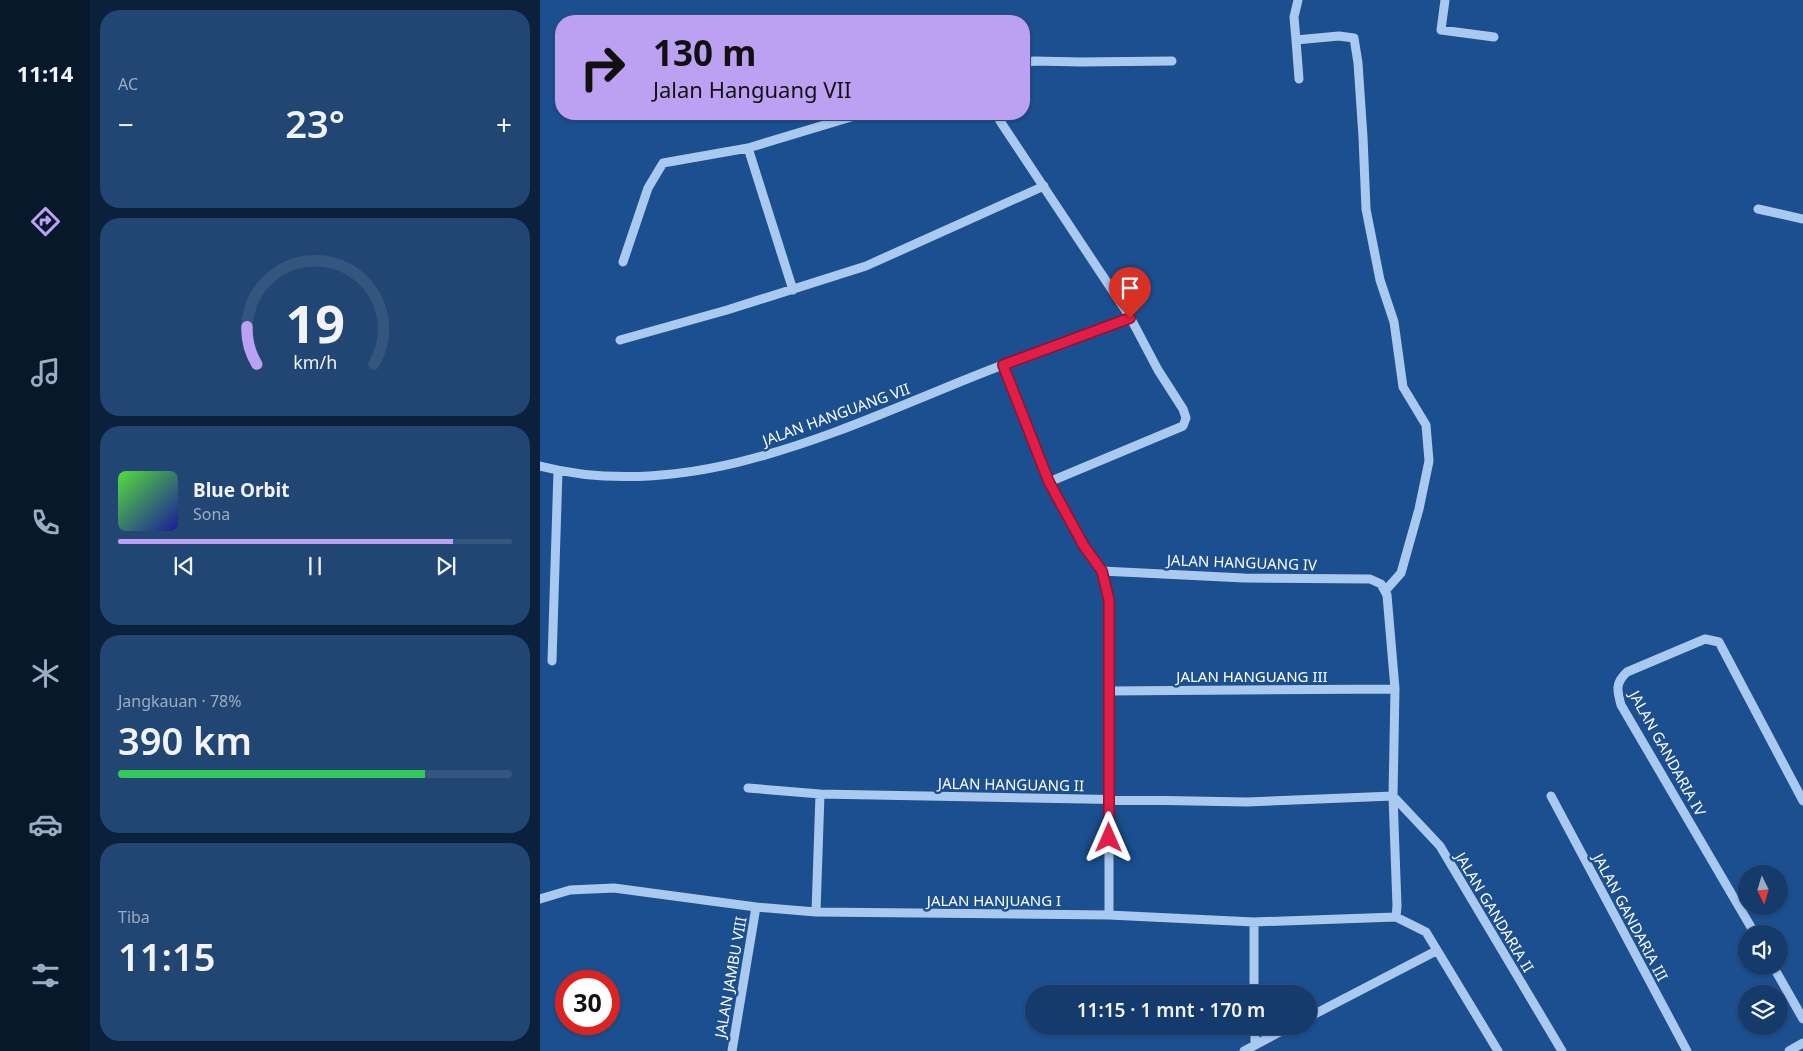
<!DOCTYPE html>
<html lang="id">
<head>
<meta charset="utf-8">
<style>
  body { margin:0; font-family:"Noto Sans",sans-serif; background:#214673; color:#f1f3f6; height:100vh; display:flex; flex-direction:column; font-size:19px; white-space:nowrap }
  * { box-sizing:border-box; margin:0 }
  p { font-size:16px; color:#9dadc1 }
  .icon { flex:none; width:28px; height:28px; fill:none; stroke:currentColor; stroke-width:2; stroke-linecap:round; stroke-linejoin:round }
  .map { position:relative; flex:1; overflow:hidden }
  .sheet { display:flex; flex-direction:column; gap:10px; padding:10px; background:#0b203b; width:450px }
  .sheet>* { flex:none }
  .guide { position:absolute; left:15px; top:15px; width:475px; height:105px; border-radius:20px; box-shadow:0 1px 4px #0004,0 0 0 1px #33557e; background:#bca0f2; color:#111; overflow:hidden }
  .needle { width:32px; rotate:175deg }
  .controls { position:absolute; left:1198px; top:865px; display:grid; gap:10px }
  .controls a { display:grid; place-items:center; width:50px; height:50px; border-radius:50%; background:#143b6b; box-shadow:0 1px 4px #0004,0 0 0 1px #33557e; font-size:25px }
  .speed { position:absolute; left:15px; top:970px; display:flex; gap:10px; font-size:25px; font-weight:700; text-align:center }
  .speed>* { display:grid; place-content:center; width:65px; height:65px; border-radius:50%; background:#143b6b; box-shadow:0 1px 4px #0004,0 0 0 1px #33557e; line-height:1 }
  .speed .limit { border:8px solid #d22; background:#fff; color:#111 }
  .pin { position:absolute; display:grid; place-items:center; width:42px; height:42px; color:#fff; margin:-51px -21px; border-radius:50% 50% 50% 0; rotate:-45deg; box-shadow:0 0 5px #0007 }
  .pin .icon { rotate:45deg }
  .me { position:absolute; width:55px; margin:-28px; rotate:0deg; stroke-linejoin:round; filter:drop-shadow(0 0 4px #0008) }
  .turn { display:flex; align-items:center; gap:18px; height:105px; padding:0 15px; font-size:22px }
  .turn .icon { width:65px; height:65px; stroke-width:2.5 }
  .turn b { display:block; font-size:35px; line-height:42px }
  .big { font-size:38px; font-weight:600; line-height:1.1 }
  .sheet .widget { flex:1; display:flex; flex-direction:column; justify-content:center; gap:8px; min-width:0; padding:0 18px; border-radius:20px; background:#214673 }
  .sheet .dial { align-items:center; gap:0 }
  .dial svg { height:130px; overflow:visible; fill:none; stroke:#33557e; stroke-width:7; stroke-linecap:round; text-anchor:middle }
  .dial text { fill:#f1f3f6; stroke:none }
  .song { display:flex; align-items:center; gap:15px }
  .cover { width:60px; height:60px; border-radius:8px; background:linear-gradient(135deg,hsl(110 70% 55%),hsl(240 70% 35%)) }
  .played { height:5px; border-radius:2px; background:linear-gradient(90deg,#bca0f2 85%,#33557e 85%) }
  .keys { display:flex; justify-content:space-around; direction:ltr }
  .heat { display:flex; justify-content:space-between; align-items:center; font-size:28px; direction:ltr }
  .charge { height:8px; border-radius:4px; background:linear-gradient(90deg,#34c759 78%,#33557e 0) }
  .trip { position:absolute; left:485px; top:985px; width:292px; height:50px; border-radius:25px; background:#143b6b; box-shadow:0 1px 4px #0004,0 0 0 1px #33557e; font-weight:600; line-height:50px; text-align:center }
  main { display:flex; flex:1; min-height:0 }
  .menu { display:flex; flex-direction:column; width:90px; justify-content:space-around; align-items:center; background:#08182b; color:#9dadc1 }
  .menu .icon { width:35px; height:35px }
  .menu .active { color:#bca0f2 }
  .menu b { font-size:22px; color:#f1f3f6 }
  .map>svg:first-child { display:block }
</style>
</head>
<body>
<main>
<nav class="menu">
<b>11:14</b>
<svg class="icon active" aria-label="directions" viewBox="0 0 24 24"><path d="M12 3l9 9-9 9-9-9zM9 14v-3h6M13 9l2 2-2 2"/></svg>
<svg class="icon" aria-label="music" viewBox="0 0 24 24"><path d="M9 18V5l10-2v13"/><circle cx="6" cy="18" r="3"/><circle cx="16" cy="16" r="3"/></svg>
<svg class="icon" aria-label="phone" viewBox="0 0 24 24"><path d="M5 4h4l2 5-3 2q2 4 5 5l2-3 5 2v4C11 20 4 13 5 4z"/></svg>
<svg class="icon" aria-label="climate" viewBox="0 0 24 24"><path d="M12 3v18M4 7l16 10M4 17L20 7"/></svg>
<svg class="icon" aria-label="car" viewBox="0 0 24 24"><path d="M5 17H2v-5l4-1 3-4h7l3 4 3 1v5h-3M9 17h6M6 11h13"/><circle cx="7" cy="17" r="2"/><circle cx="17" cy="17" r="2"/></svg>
<svg class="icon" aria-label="filters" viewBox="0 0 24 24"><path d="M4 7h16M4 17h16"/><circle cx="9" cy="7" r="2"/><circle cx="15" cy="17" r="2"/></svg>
</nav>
<section class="sheet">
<div class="widget"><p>AC</p>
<div class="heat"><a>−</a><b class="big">23°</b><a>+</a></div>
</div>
<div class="widget dial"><svg viewBox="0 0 100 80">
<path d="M14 69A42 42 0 1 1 86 69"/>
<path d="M14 69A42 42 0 0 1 8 46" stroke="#bca0f2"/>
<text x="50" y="56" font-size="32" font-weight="700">19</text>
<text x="50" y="72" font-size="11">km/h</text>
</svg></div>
<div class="widget">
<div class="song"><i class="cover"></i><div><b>Blue Orbit</b><p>Sona</p></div></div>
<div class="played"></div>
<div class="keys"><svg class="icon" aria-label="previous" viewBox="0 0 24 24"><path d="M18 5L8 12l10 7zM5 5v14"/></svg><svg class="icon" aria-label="pause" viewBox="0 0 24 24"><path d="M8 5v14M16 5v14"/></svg><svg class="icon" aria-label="next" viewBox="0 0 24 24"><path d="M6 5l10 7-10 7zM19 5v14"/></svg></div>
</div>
<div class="widget"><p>Jangkauan · 78%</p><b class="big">390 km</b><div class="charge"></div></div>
<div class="widget"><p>Tiba</p><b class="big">11:15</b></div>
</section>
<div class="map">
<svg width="1263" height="1051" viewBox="0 0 1263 1051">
  <rect width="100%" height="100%" fill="#1b4f8f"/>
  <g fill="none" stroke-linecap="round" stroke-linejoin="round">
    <path stroke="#a9c9ee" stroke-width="9" d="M758,0L754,17L756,40L799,36L814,38L818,63L823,137L826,209L840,280L854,322L863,387L886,425L889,461L879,509L861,573L845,591
      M905,0L901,30L954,37
      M756,40L759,79
      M484,63L494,61L541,62L632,61
      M457,114L460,121L590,317L618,370L643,409L646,418L643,426L509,482
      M208,148L253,290
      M1218,209L1263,219
      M83,262L108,188L123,163L208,148L321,114
      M80,340L187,310L326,266L504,186
      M463,365L509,482L544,546L562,571L569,601V915
      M0,466C146,504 294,433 427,379C481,357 536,338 590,317
      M562,571L704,578L830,579L841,584L847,595L855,689L853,796L857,906L856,917
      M12,661L18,471
      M569,691L855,689
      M208,788L280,794L707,802L853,796L900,846L1022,1051
      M1011,796L1147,1051
      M0,899L30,890L74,888L216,907L276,912L569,915L714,922L856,917L886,932L958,1051
      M276,912L280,794
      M714,922V994
      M1215,934L1081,705C1077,690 1075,683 1087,672L1165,639L1179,642L1263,801
      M1233,966L1263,1019
      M769,1017L896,951
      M715,1026V1045
      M192,1051L216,907
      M704,1051L751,1026
      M1249,1051L1263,1043"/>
  </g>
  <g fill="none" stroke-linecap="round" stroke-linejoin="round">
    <defs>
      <path id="route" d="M569,838V600L562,571L544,546L509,482L463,365L590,318"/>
    </defs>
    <use href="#route" stroke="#92132f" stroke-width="12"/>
    <use href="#route" stroke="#e11d48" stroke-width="9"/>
  </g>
  <g text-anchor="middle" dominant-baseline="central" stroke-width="5" stroke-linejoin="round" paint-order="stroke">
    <g font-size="15" fill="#fff" stroke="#1b4f8f">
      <text transform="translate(296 414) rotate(-20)">JALAN HANGUANG VII</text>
      <text transform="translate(702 562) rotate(2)">JALAN HANGUANG IV</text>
      <text x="712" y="676">JALAN HANGUANG III</text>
      <text transform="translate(1128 753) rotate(61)">JALAN GANDARIA IV</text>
      <text transform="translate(471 784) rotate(1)">JALAN HANGUANG II</text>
      <text x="454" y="900">JALAN HANJUANG I</text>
      <text transform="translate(955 912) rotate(59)">JALAN GANDARIA II</text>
      <text transform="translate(1091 917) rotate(62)">JALAN GANDARIA III</text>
      <text transform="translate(190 977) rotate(-80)">JALAN JAMBU VIII</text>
    </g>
  </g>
</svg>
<div class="controls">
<a><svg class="needle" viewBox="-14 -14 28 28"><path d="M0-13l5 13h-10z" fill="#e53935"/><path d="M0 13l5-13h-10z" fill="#9dadc1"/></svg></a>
<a><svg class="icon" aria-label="sound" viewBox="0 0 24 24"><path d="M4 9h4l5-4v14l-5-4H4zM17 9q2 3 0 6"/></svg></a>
<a><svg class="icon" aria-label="layers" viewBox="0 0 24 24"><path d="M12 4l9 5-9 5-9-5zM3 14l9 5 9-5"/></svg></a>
</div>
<div class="speed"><div class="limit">30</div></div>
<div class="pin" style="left:590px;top:318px;background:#d93025"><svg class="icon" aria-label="arrive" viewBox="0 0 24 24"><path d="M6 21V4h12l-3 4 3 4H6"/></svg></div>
<svg class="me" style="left:569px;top:838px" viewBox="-20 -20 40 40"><path d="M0-17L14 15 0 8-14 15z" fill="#e11d48" stroke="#fff" stroke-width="4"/></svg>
<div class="trip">11:15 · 1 mnt · 170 m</div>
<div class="guide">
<div class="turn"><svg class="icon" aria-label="right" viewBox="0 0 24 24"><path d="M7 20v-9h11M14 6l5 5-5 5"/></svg><div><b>130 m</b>Jalan Hanguang VII</div></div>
</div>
</div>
</main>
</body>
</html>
